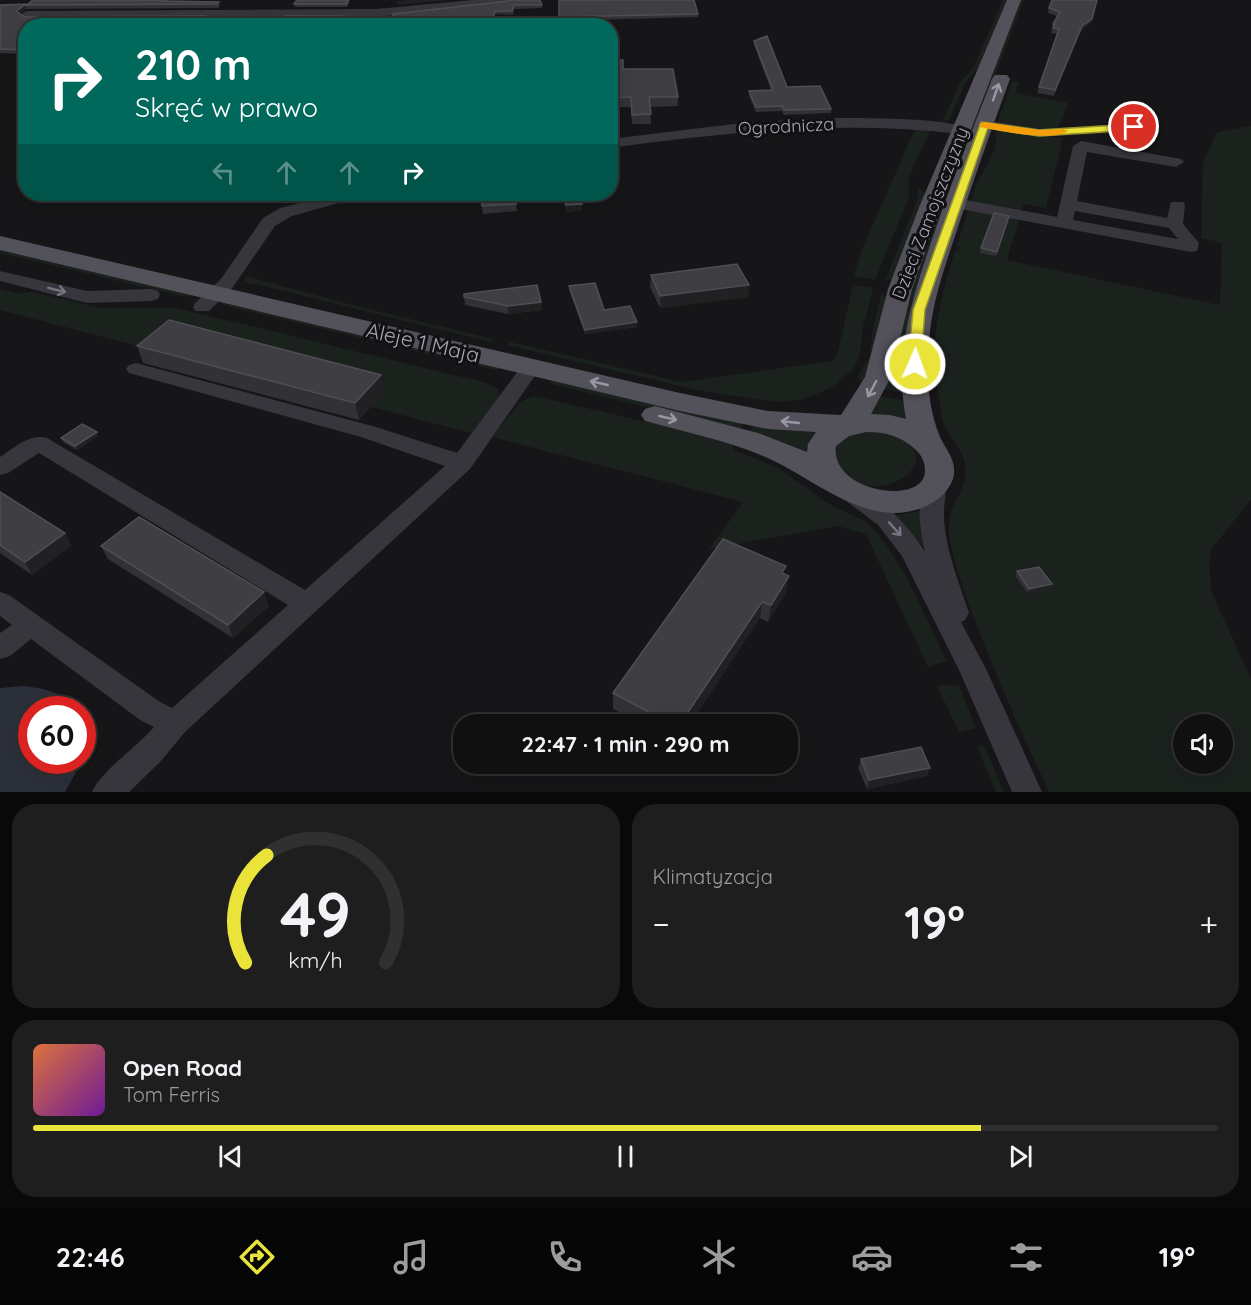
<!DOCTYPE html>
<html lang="pl">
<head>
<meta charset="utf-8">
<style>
  body { margin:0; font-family:Quicksand,sans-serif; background:#1e1e1f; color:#f1f3f6; height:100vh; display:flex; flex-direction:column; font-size:22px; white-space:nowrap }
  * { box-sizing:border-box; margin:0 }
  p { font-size:20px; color:#9c9d9f }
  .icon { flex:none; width:33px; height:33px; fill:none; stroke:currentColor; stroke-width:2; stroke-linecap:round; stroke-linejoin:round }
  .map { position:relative; height:792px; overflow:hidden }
  .details { display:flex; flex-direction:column; gap:12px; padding:12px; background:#090909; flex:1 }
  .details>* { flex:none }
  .top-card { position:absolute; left:18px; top:18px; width:600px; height:183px; border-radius:24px; box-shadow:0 6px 24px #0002,0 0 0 2px #303031; background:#00695c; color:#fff; overflow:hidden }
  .fabs { position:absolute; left:1173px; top:714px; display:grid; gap:12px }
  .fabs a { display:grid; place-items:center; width:60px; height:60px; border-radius:50%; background:#101011; box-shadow:0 6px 24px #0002,0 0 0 2px #303031; font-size:30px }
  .speed { position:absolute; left:18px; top:696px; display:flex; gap:12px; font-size:30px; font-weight:700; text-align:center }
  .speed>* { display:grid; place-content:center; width:78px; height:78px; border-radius:50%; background:#101011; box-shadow:0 6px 24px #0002,0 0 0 2px #303031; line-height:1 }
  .speed .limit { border:9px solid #d22; background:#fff; color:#111 }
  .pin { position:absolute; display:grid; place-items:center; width:51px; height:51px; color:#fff; margin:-26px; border:3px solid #fff; border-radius:50%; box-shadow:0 2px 6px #0007 }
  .me { position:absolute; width:66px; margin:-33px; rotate:2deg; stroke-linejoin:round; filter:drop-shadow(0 0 4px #0008) }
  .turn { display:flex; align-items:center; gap:21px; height:126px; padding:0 18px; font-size:27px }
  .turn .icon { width:78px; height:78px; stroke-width:2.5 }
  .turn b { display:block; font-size:42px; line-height:51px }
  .lanes { display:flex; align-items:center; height:57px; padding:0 18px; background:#0003; justify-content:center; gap:30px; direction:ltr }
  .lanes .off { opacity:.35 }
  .big { font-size:45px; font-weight:700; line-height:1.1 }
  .details .widget { flex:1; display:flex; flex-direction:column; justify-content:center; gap:9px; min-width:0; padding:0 21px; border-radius:24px; background:#1e1e1f }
  .details .dial { align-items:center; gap:0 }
  .dial svg { height:156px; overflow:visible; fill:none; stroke:#303031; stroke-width:7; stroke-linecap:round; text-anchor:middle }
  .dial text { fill:#f1f3f6; stroke:none }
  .song { display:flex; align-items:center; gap:18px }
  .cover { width:72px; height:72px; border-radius:9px; background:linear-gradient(135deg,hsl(20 70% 55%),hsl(280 70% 35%)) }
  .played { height:6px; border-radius:3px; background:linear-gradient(90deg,#eae43a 80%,#303031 80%) }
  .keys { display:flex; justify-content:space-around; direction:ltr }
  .heat { display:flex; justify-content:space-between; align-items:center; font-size:33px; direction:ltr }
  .details .tiles { flex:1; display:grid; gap:12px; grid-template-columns:1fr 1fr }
  .widget:last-child { grid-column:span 2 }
  .trip { position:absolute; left:453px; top:714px; width:345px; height:60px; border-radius:24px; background:#101011; box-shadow:0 6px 24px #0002,0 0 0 2px #303031; font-weight:700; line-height:60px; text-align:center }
  .dock { display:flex; height:96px; justify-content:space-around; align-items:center; background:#060607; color:#9c9d9f }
  .dock .icon { width:42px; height:42px }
  .dock .current { color:#eae43a }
  .dock b { font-size:27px; color:#f1f3f6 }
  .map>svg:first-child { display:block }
</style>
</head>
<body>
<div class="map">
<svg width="1251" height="792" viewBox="0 0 1251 792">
  <rect width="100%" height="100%" fill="#161517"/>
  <path fill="#1b221e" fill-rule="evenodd" d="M1003,0H1007L979,67L966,82L949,120L942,122L961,81L973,68Z
    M1020,0H1024L949,195L906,394L884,389L912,283Z
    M1012,81L1019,82L1016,93L1068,103L1058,129L1042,131L997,124Z
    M1251,126V499L1211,550L1209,568L1212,593L1251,679V792H1049C1023,736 997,679 975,621C965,592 953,564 949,534C946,504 969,491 965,465C963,449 950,439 944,425C941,417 940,407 939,398C928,346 939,301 955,251H958L960,247L957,246L968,209L1019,219L1007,260L1220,305L1222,243L1201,238L1203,162L1217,132ZM1184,724H1222V764H1184Z
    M915,129L929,130V134L909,176V197L875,280L854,276L862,249Z
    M995,129L1063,138L1046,208L1024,204L1021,211L971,202C973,195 975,186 979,179C989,161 999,150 995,129Z
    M918,188L924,192V199L893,278L885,281L918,198Z
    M0,249L191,295L186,297L0,253Z
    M245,276L372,310L494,339L492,342C409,323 328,301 245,282Z
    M853,285L873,288L863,327L860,354L854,368L833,387L801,400L776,402L701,391L507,345L510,342L682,382L833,361L838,352Z
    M0,289L16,293L33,292L101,308H176L487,383L498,389L500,397L475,434L0,310Z
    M882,291L886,298L866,376L862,381L857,378L870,356L873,326Z
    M223,302L500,367L501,369L496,370L222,305Z
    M552,380L745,422L740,430L552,384L550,381Z
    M534,396L682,430L732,444L734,450L779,468L827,503L863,520L876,531L903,570L947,661L928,667L866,534L838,526L709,549L743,502L492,437L520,402Z
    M880,396L907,401L910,420L868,416Z
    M755,423L819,428L812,455L749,433Z
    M850,431C862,431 876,429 888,431C893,433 899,438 904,441C945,466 871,511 839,469C835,463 835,453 834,446Z
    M920,511L925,548L896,515Z
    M946,685L959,686L976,728L959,732L937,686Z
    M977,746L985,747L1004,792H996Z"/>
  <path fill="#2c303a" d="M23,686C43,688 63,692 77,709L32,710V760L82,761L65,792H0V688Z"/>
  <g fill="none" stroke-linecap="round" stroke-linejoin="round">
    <path fill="#37363c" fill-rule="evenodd" d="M473,0H514L508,3L376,17L26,19L20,15L26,11L376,9Z
      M830,118C852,118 957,117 968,130L961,134C843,120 728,132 610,148V139L742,123Z
      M984,120L1039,129L1140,123L1147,127L1140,131L1039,137L979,127L977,124Z
      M1081,141L1181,159L1184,162L1176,167L1087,152L1077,201L1167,218L1171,202H1183L1185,205L1183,224L1199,243L1197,251L1191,252L955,208L947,203L955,198L1057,217L1073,146ZM1075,211L1169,228L1178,239L1073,220Z
      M337,194H362L360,197L292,216L275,226L233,287L209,311H195L193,307L195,303L221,279L263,218L280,208Z
      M0,271L87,291L151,289L158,291L160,295L158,299L151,301L87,303L0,281Z
      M531,361L538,363L541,367L470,469L185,732L160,762L129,792H92C101,771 137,747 154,727L140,720L31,639L10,656L0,659V633L12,625L0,616V592L9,595L160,702L172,708L288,605L39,453L8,473L0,475V457C14,448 30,433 47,438L305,590L445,466L361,437L129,373L126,369L129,365L136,363L376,427L457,453L524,363Z
      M935,476L943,478C949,488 943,504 944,516C945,549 959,582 969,613L965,620L961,622L987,671L1042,792H1012L960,672L902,556L878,525L845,500L841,494L845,488C870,481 913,531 925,552C920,530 915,499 927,478Z"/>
    <path fill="#53525b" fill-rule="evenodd" d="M1007,0H1021L942,205L912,289L891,377L871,414L890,415L906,419C893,351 914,292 936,228C953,178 973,129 992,79L995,75H1007L1010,79C990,133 971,187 953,242C942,275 931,308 929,343C926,374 928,408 940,437C946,450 958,462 953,479C945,502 917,513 894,513C847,512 806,474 763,456C725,440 685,432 645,421L641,415L645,409L655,406L758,433L807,452L808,444L816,432L768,429L680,411L0,250V236L680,393L768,411L841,415L865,377L888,289L920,205ZM866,432C886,432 901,436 916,450C922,456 925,462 925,471C924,507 829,492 836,446L849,436Z"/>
  </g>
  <path fill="#323135" d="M33,0H169L167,2H219L220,6L218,8L26,9L20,13L25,17L205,16L206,20L201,26H26V54L0,53V5L28,4Z
    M350,0L347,7H295L294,4Z
    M559,0L698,14V17L559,21Z
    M508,1L542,5V8L514,9L513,15L495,14L492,26H391V22Z
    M1049,8L1090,24L1081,31L1054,96L1037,93L1057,34L1051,33L1053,24L1057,16L1048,13Z
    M342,16V19L341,23L300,24L299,26H225L281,19Z
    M754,41L787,87L831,109V113L784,115L782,111L756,112L749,96V91L771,90L754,45Z
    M610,61L623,69L678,97V106L650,107L651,124H632L631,107H611Z
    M480,194L516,204L517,211L483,214Z
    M561,194H578L582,210L567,212Z
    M1008,220L996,256L980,253L981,248Z
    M651,275L749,285L748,297L660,308L650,287Z
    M569,286L604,310L637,322V327L585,334L569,290Z
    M464,297L541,302L542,310L508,314L465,305Z
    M137,346L384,392L359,420L143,363Z
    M97,432L98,436L77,450L63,442L61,438Z
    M0,492L65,533L71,546L32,575L0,553Z
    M101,546L269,606L233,638L108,559Z
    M1017,571L1050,589L1028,593L1015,576Z
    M785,574L786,592L768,622L760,618L690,724H642L613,709V693Z
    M861,759L930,768L927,776L867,789L858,768Z"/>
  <path fill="#212023" d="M407,0H449L398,5L397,1Z
    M25,5L26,9L18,14L16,11Z
    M205,16L206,20L201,26H197Z
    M1092,19L1090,24L1081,31L1054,96L1082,26Z
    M582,204V210L567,212L566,205Z
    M749,285L748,297L660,308V296Z
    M541,302L542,310L508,314V306Z
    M637,322V327L585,334V330Z
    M381,375L384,392L359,420L355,403Z
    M97,432L98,436L77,450L75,446Z
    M65,533L71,546L32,575L25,562Z
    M789,576L786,592L768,622L771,605Z
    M1052,584L1050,589L1028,593L1029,589Z
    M264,592L269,606L233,638L228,625Z
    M762,602L760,618L690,724H680Z
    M930,768L927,776L867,789L869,780Z"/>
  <path fill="#3f3e43" stroke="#4f4e55" stroke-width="1.5" d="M33,0H164L162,1L219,2L217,4L25,5L16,11L25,17L205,16L197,25L26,26V50L0,49V5L28,4Z
    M297,0H348L347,4H294Z
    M511,0H540L542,5H514L512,11H495L491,26H414L417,21L391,22L393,14L508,1Z
    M559,0H694L698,14L559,17Z
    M1052,0H1097L1092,19L1082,26L1055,90L1039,87L1059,29L1053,28L1055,24H1053L1060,12L1049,8Z
    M284,16H342L340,19L299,20L296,24H284L283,26H225L232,18L281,19Z
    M767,36L787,87L820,86L831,109L784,110L783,106L756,107L749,91L773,90L754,41Z
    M623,60V69H673L678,97H649L651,114L632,115L631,97L611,98L610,61Z
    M480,194H514L516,204L482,206Z
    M563,194H578L582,204L566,205Z
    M994,213L1009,216L997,252L981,248Z
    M737,264L749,285L660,296L651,275Z
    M595,283L604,310L630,306L637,322L585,330L569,286Z
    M537,285L541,302L508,306L464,297V294Z
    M169,320L381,375L355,403L137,346Z
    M82,424L97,432L75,446L61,438Z
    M0,492L65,533L25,562L0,545Z
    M139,517L264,592L228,625L101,546Z
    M723,539L786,566L782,573L789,576L771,605L762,602L680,724H671L613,693Z
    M1039,567L1052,584L1029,589L1017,571Z
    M921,747L930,768L869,780L861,759Z"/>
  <defs><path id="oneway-shaft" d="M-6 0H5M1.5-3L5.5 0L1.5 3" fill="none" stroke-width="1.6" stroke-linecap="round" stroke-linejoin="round" transform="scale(1.5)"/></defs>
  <g stroke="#9797a5">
    <use href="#oneway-shaft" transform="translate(996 92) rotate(-70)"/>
    <use href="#oneway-shaft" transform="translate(599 383) rotate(-167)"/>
    <use href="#oneway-shaft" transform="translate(872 389) rotate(118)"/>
    <use href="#oneway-shaft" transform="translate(668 418) rotate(13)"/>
    <use href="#oneway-shaft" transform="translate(790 422) rotate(-174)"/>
  </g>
  <g stroke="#757580">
    <use href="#oneway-shaft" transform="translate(57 290) rotate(14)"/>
    <use href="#oneway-shaft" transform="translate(895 529) rotate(48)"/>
  </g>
  <path fill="#eae43a" stroke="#989426" stroke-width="1.5" d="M981,122L1039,130L1134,124L1139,127L1134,130L1039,136L988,128L925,310L921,364L919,366H910L908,364L913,310Z"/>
  <path fill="#f59e0b" d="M984,122L1039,130L1063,129L1068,131C1052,142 999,131 980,127L979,125Z"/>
  <g text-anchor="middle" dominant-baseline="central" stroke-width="6" stroke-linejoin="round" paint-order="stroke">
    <g font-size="18" fill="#a8a8b7" stroke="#111012">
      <text transform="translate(786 126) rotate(-3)">Ogrodnicza</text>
      <text transform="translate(930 213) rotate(-69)">Dzieci Zamojszczyzny</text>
    </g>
    <g font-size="21" fill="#a8a8b7" stroke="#111012">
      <text transform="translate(423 342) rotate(13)">Aleje 1 Maja</text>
    </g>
  </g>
</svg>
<div class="fabs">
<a><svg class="icon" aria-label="sound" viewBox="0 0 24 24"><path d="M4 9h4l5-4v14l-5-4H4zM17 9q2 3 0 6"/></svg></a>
</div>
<div class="speed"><div class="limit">60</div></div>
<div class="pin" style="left:1134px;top:127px;background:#d93025"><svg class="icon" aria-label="arrive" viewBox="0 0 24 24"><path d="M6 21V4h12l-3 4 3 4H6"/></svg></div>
<svg class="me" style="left:915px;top:364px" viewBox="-20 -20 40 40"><circle r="17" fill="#eae43a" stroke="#fff" stroke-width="3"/><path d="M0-11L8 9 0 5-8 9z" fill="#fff"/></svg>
<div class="trip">22:47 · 1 min · 290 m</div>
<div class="top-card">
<div class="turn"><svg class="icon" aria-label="right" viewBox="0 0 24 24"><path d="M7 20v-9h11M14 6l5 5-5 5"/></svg><div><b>210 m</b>Skręć w prawo</div></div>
<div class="lanes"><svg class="icon off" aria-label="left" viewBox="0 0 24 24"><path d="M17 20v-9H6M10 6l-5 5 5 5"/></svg><svg class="icon off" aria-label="ahead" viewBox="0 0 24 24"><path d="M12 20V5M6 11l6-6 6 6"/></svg><svg class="icon off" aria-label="ahead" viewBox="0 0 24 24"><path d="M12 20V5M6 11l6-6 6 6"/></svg><svg class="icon" aria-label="right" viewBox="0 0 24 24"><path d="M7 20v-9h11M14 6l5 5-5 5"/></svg></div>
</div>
</div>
<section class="details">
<div class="tiles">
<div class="widget dial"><svg viewBox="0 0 100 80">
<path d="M14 69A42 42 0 1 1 86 69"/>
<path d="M14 69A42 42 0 0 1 25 14" stroke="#eae43a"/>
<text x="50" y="56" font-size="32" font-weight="700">49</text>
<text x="50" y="72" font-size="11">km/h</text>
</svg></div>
<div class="widget"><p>Klimatyzacja</p>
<div class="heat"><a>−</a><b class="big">19°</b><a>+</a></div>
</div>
<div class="widget">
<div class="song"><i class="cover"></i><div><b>Open Road</b><p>Tom Ferris</p></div></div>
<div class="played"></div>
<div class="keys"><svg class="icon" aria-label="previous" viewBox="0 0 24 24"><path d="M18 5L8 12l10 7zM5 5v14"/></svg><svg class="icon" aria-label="pause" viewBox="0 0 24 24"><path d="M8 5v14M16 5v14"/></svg><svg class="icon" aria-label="next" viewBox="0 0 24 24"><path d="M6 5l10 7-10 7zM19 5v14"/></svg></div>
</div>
</div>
</section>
<nav class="dock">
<b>22:46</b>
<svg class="icon current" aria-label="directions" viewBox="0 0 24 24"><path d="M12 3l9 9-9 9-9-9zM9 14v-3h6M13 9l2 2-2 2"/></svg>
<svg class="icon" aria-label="music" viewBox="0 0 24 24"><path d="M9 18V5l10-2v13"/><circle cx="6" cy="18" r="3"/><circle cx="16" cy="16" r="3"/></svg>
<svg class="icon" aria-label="phone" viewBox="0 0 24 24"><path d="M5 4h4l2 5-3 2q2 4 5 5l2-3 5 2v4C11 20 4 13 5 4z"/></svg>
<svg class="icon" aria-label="climate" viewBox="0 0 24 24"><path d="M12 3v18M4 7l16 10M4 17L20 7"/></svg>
<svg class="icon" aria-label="car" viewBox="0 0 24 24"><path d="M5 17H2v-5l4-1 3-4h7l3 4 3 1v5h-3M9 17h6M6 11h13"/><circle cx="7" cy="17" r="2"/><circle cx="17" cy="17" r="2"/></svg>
<svg class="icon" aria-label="filters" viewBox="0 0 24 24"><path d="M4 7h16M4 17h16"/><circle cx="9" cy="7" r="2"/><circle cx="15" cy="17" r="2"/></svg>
<b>19°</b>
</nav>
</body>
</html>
